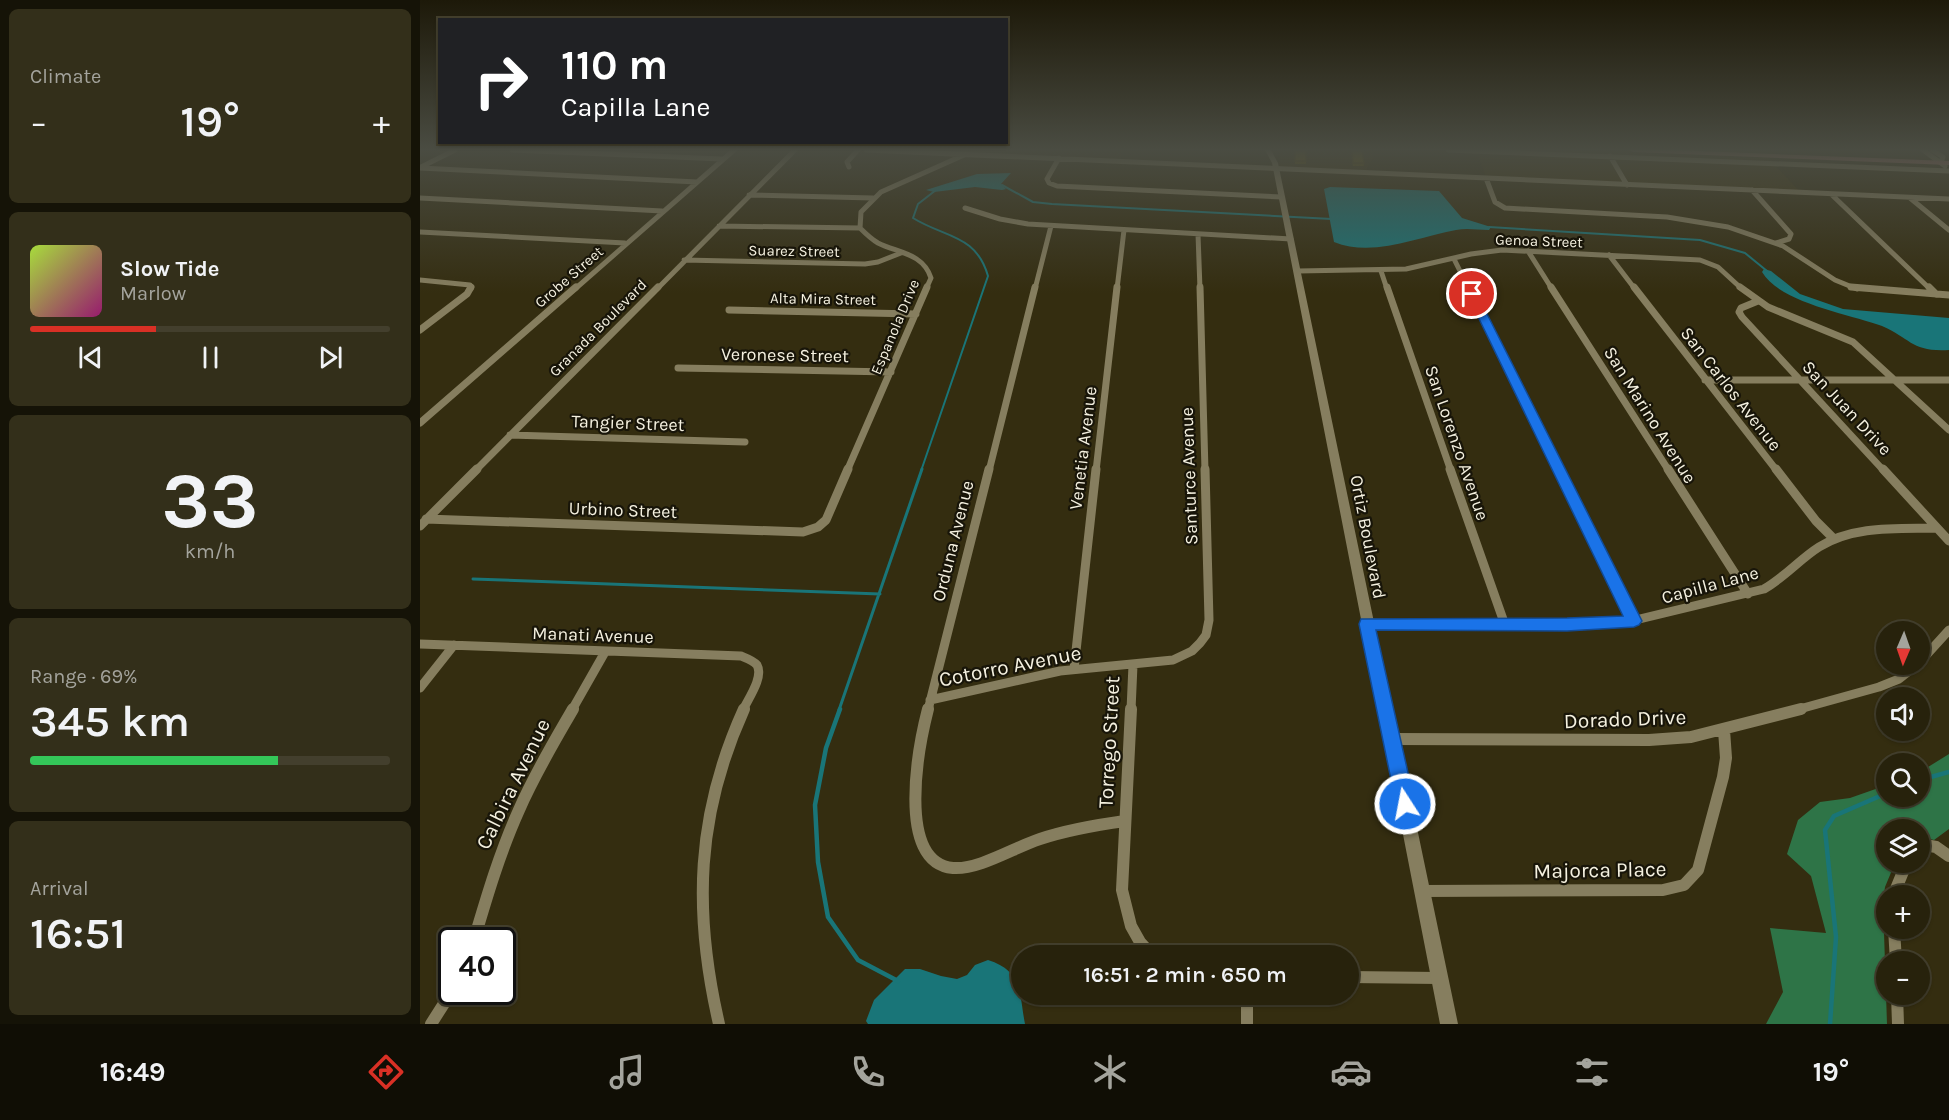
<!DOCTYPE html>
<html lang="en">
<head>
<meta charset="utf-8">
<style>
  body { margin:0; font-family:Karla,sans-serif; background:#332f1a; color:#f1f3f6; height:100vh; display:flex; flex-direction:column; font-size:22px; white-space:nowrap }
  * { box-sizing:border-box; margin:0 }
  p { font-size:20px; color:#a4a49d }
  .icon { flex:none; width:33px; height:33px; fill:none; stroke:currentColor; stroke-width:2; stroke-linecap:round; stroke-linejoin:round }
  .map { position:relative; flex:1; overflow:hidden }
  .drawer { display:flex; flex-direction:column; gap:9px; padding:9px; background:#151307; width:420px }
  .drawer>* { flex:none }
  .banner { position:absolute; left:18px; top:18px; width:570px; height:126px; border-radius:0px; box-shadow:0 2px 4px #0004,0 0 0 2px #433f2d; background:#202124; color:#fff; overflow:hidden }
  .needle { width:39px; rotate:182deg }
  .buttons { position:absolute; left:1456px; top:621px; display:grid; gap:12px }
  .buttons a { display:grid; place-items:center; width:54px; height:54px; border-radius:50%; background:#27220c; box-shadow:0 2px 4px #0004,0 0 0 2px #433f2d; font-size:30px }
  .speed { position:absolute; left:18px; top:927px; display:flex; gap:12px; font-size:30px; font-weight:700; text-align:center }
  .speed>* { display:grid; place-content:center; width:78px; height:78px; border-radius:50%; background:#27220c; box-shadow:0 2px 4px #0004,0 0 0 2px #433f2d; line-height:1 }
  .speed .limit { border:3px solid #111; border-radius:9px; background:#fff; color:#111 }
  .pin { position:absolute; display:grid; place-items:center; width:51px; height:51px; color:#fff; margin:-26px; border:3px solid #fff; border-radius:50%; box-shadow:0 2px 6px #0007 }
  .me { position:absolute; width:66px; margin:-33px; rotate:349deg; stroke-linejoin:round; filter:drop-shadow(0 0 4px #0008) }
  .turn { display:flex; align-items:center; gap:21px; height:126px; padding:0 24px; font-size:27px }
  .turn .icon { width:78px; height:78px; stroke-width:2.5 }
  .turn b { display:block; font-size:42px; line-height:51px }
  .big { font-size:45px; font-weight:600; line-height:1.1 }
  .drawer .tile { flex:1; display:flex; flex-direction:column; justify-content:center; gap:9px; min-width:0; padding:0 21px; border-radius:9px; background:#332f1a }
  .drawer .dial { align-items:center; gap:0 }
  .dial b { font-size:78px; line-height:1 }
  .song { display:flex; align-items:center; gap:18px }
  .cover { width:72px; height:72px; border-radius:9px; background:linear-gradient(135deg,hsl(80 70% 55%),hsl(320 70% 35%)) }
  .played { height:6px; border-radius:3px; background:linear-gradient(90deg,#d93025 35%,#433f2d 35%) }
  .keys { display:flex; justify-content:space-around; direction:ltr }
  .heat { display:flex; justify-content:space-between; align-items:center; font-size:33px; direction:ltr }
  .charge { height:9px; border-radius:4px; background:linear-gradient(90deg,#34c759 69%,#433f2d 0) }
  .trip { position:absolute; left:591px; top:945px; width:348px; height:60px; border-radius:30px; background:#27220c; box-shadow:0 2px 4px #0004,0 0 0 2px #433f2d; font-weight:600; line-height:60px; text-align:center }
  .dock { display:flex; height:96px; justify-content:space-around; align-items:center; background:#100e05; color:#a4a49d }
  .dock .icon { width:42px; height:42px }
  .dock .active { color:#d93025 }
  .dock b { font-size:27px; color:#f1f3f6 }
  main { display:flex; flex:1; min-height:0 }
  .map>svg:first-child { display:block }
</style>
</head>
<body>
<main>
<section class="drawer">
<div class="tile"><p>Climate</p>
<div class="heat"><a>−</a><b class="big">19°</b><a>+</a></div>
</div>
<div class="tile">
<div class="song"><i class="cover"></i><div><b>Slow Tide</b><p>Marlow</p></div></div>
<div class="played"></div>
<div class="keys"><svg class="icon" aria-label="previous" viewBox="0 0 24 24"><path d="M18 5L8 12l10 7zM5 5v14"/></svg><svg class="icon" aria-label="pause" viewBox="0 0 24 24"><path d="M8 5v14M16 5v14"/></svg><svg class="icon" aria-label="next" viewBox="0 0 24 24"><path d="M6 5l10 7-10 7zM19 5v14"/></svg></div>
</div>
<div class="tile dial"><b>33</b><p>km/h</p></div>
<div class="tile"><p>Range · 69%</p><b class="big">345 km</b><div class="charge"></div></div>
<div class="tile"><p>Arrival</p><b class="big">16:51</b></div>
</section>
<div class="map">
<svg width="1529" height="1024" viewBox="0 0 1529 1024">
  <rect width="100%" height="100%" fill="#342d10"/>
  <path fill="#3d330e" d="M474,150H704L700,160Z
    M860,150H949L952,151L953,159L947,168V171L859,167Z
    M1056,150H1140L1349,158L1352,162Z
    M1057,152L1188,158L1203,183L1066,177Z
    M1194,158L1355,165L1379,191L1209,183Z"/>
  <path fill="#2e7447" d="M1529,754V829L1514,840L1500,836V830H1467V862L1475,863L1465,887L1463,902L1467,1024H1346L1363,992L1350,928L1406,933L1391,876L1367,854L1378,820L1400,802L1430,798L1467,785V796H1500V772Z"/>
  <path fill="#197578" d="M591,173L581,184L586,189L582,190L555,187L514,192L506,190L557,174Z
    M910,187L1019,191L1042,218L1071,227L1069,230C1058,230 1047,228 1036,230C997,237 953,258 914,242L904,189Z
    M1344,269L1351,271L1380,294L1423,309L1529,318V350C1491,352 1492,339 1462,326C1430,314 1360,303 1342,272Z
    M568,960C603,971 599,993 605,1024H448L446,1021L454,1000L485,969H500L521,976L537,979L547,975L555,965Z"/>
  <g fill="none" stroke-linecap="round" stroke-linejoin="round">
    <path stroke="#197578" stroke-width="2" d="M582,185L613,202L632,204L912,219
      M1069,227L1280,240L1325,253L1347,271
      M501,471L568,276C556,234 525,238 493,218L498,204L516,190"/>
    <path stroke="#197578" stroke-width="3" d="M53,579L460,594
      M419,710L502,469"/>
    <path stroke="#197578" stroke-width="4.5" d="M420,709L406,748L395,805L398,862L408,917L438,960L478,981
      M1500,780L1529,772
      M1410,1024L1416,937L1405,830L1414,816L1467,793"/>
    <path stroke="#867e5f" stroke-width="5" d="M92,150L302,159
      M446,150L1529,199
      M1028,150L1529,171
      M1503,150L1525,166
      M1512,150L1523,157L1521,162
      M1190,156L1207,185
      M639,158L627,179L629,183L637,186L862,197
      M1,167L35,150
      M429,167L427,162L438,150
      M0,168L277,182
      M1066,178L1075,202L1085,208L1247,217L1308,227L1363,246L1415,280L1437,289
      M1332,190L1371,234L1369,239L1356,243
      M1411,194L1510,289
      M329,195L453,198
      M0,198L242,211
      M1490,198L1529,230
      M545,208L580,219L608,224L871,239
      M299,226L440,228
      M0,232L205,243
      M778,234L780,289
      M1108,251L1132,289
      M1189,255L1215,289
      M1034,259L1049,289
      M264,260L445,264L458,262L481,253
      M878,271L986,269L1051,254L1082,250L1280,260L1298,267L1322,289
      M961,271L967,289
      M0,280L50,285L51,289
      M155,289L314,150
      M237,289L375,150
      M506,289L511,278C503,253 478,253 458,243C451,239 446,234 440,228L441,212L461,192L544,155
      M615,289L631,226
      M697,289L704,230"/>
    <path stroke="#867e5f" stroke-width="7" d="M780,287L785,471
      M967,287L1031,471
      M1048,287L1139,471
      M1131,287L1249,471
      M1214,287L1357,471
      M1320,287L1348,307L1433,342L1529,430
      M1431,287L1529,295
      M1509,287L1516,294
      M1338,301L1321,308L1319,312L1322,317L1464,471
      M309,310L496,314
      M0,330L47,294L51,287
      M258,368L471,372
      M1285,380H1529
      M0,423L156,287
      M90,435L325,442
      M55,471L238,287
      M427,471L507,287
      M569,471L615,287
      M676,471L697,287"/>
    <path stroke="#867e5f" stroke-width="9" d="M1030,469L1085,625
      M1138,469L1214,621
      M1248,469L1328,594
      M1356,469L1396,521L1414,539
      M1463,469L1529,541
      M6,519L383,532L398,527L406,520L428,469
      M0,526L57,469
      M947,623L1085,625L1203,623L1344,589C1365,577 1380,559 1399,547C1434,525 1478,529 1517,528
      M0,644L321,656C326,658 334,661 337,665C344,677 328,699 323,710
      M1500,662L1529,630
      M654,669L676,469
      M0,688L34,645
      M510,700L640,671L753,660L772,651L780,643L786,635L789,620L785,469
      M152,710L185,652
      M508,710L569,469
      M711,710L713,665
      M1376,710L1459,687L1479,679L1498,664"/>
    <path stroke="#867e5f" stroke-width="12" d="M508,709C499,744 475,863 533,868C559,870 595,847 620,839C647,830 676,825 705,821
      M711,709L702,890L711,926L720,942L733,956
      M972,739L1229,740L1271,737L1381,709
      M1500,844L1516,847L1529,856
      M1003,891L1243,890L1264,885L1278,870L1303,777L1306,758L1304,730
      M1473,896L1487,862
      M1474,928L1476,962
      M54,940C67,896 80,852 99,810C114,775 134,742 153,709
      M928,977L1019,978
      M827,994V1024
      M1477,994L1478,1024
      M11,1024L32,991
      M299,1024C273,911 276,815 324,709"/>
    <path fill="#867e5f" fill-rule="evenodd" d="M845,150H851L858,163L1038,1024H1020L852,163Z"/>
    <path fill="#bd7577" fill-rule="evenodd" d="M1209,150H1255L1529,161V165L1213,152Z"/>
  </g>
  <path fill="#625100" d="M875,150H886V164H875Z
    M931,150H942L944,166H933Z"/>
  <path fill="#725e00" stroke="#504200" stroke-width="1.5" d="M875,150H886V161H875Z
    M932,150H942L944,163H933Z"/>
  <linearGradient id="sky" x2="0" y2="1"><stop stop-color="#1d1909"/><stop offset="0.51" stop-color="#4a4c42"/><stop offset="1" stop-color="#4a4c42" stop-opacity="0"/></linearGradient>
  <rect width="1529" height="293" fill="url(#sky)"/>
  <path fill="#1a73e8" stroke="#114b97" stroke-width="1.5" d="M1048,291L1057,294L1222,621L1219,625L1214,627L1147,631L956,630L995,804L992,811L985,813L979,811L976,804L939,624L941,619L1147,618L1203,616L1047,294Z"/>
  <g text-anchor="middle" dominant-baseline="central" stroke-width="4.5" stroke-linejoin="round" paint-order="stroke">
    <g font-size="15" fill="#f5f1e0" stroke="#181509">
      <text transform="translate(1119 241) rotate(2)">Genoa Street</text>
      <text transform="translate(374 251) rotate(1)">Suarez Street</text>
      <text transform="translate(149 277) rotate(-41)">Grobe Street</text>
      <text transform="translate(403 299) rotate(1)">Alta Mira Street</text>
      <text transform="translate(475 327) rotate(-67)">Espanola Drive</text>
      <text transform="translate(178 328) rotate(-45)">Granada Boulevard</text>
    </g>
    <g font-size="18" fill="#f5f1e0" stroke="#181509">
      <text transform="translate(365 355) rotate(1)">Veronese Street</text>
      <text transform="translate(1311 389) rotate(52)">San Carlos Avenue</text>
      <text transform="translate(1427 408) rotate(47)">San Juan Drive</text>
      <text transform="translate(1230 415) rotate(58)">San Marino Avenue</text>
      <text transform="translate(208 423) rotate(2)">Tangier Street</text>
      <text transform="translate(1037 443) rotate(71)">San Lorenzo Avenue</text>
      <text transform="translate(663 448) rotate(-83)">Venetia Avenue</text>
      <text transform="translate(769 476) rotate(-92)">Santurce Avenue</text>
      <text transform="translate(203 510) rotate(2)">Urbino Street</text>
      <text transform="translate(948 537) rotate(79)">Ortiz Boulevard</text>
      <text transform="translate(533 541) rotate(-76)">Orduna Avenue</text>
      <text transform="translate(1290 585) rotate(-15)">Capilla Lane</text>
      <text transform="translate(173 635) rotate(2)">Manati Avenue</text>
    </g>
    <g font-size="21" fill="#f5f1e0" stroke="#181509">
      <text transform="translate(590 666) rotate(-11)">Cotorro Avenue</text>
      <text transform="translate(1205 719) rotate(-2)">Dorado Drive</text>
      <text transform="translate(689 742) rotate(-87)">Torrego Street</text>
      <text transform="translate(93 784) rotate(-64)">Calbira Avenue</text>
      <text transform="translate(1180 870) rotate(-1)">Majorca Place</text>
    </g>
  </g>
</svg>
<div class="buttons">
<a><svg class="needle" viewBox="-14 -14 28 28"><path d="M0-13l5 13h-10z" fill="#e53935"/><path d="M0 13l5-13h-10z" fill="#a4a49d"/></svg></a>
<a><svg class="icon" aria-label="sound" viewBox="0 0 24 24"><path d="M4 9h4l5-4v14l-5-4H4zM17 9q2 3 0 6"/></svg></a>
<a><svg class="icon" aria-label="search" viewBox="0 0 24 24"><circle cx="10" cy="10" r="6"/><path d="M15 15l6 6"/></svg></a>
<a><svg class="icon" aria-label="layers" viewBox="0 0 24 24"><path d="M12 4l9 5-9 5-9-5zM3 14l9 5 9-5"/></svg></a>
<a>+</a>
<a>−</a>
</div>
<div class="speed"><div class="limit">40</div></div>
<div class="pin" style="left:1052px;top:294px;background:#d93025"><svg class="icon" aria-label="arrive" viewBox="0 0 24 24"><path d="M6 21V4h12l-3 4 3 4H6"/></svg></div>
<svg class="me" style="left:985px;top:804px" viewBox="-20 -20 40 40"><circle r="17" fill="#1a73e8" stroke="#fff" stroke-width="3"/><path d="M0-11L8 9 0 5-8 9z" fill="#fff"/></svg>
<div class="trip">16:51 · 2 min · 650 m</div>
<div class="banner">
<div class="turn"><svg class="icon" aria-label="right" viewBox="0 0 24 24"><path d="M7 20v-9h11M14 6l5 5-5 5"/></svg><div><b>110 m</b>Capilla Lane</div></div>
</div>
</div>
</main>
<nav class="dock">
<b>16:49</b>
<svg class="icon active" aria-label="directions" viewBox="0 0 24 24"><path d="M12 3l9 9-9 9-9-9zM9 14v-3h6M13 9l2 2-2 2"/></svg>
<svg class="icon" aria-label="music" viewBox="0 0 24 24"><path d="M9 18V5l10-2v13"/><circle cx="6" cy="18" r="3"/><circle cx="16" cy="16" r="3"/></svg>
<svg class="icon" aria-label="phone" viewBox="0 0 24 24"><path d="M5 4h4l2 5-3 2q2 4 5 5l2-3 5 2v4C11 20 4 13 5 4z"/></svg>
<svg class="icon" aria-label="climate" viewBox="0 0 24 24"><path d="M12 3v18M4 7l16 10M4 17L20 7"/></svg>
<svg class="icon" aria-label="car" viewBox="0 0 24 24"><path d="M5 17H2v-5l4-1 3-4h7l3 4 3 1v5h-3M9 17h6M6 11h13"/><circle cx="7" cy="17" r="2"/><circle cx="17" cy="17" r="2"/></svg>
<svg class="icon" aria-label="filters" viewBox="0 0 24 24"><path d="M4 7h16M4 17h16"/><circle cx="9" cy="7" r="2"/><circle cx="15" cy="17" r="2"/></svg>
<b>19°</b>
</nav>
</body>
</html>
